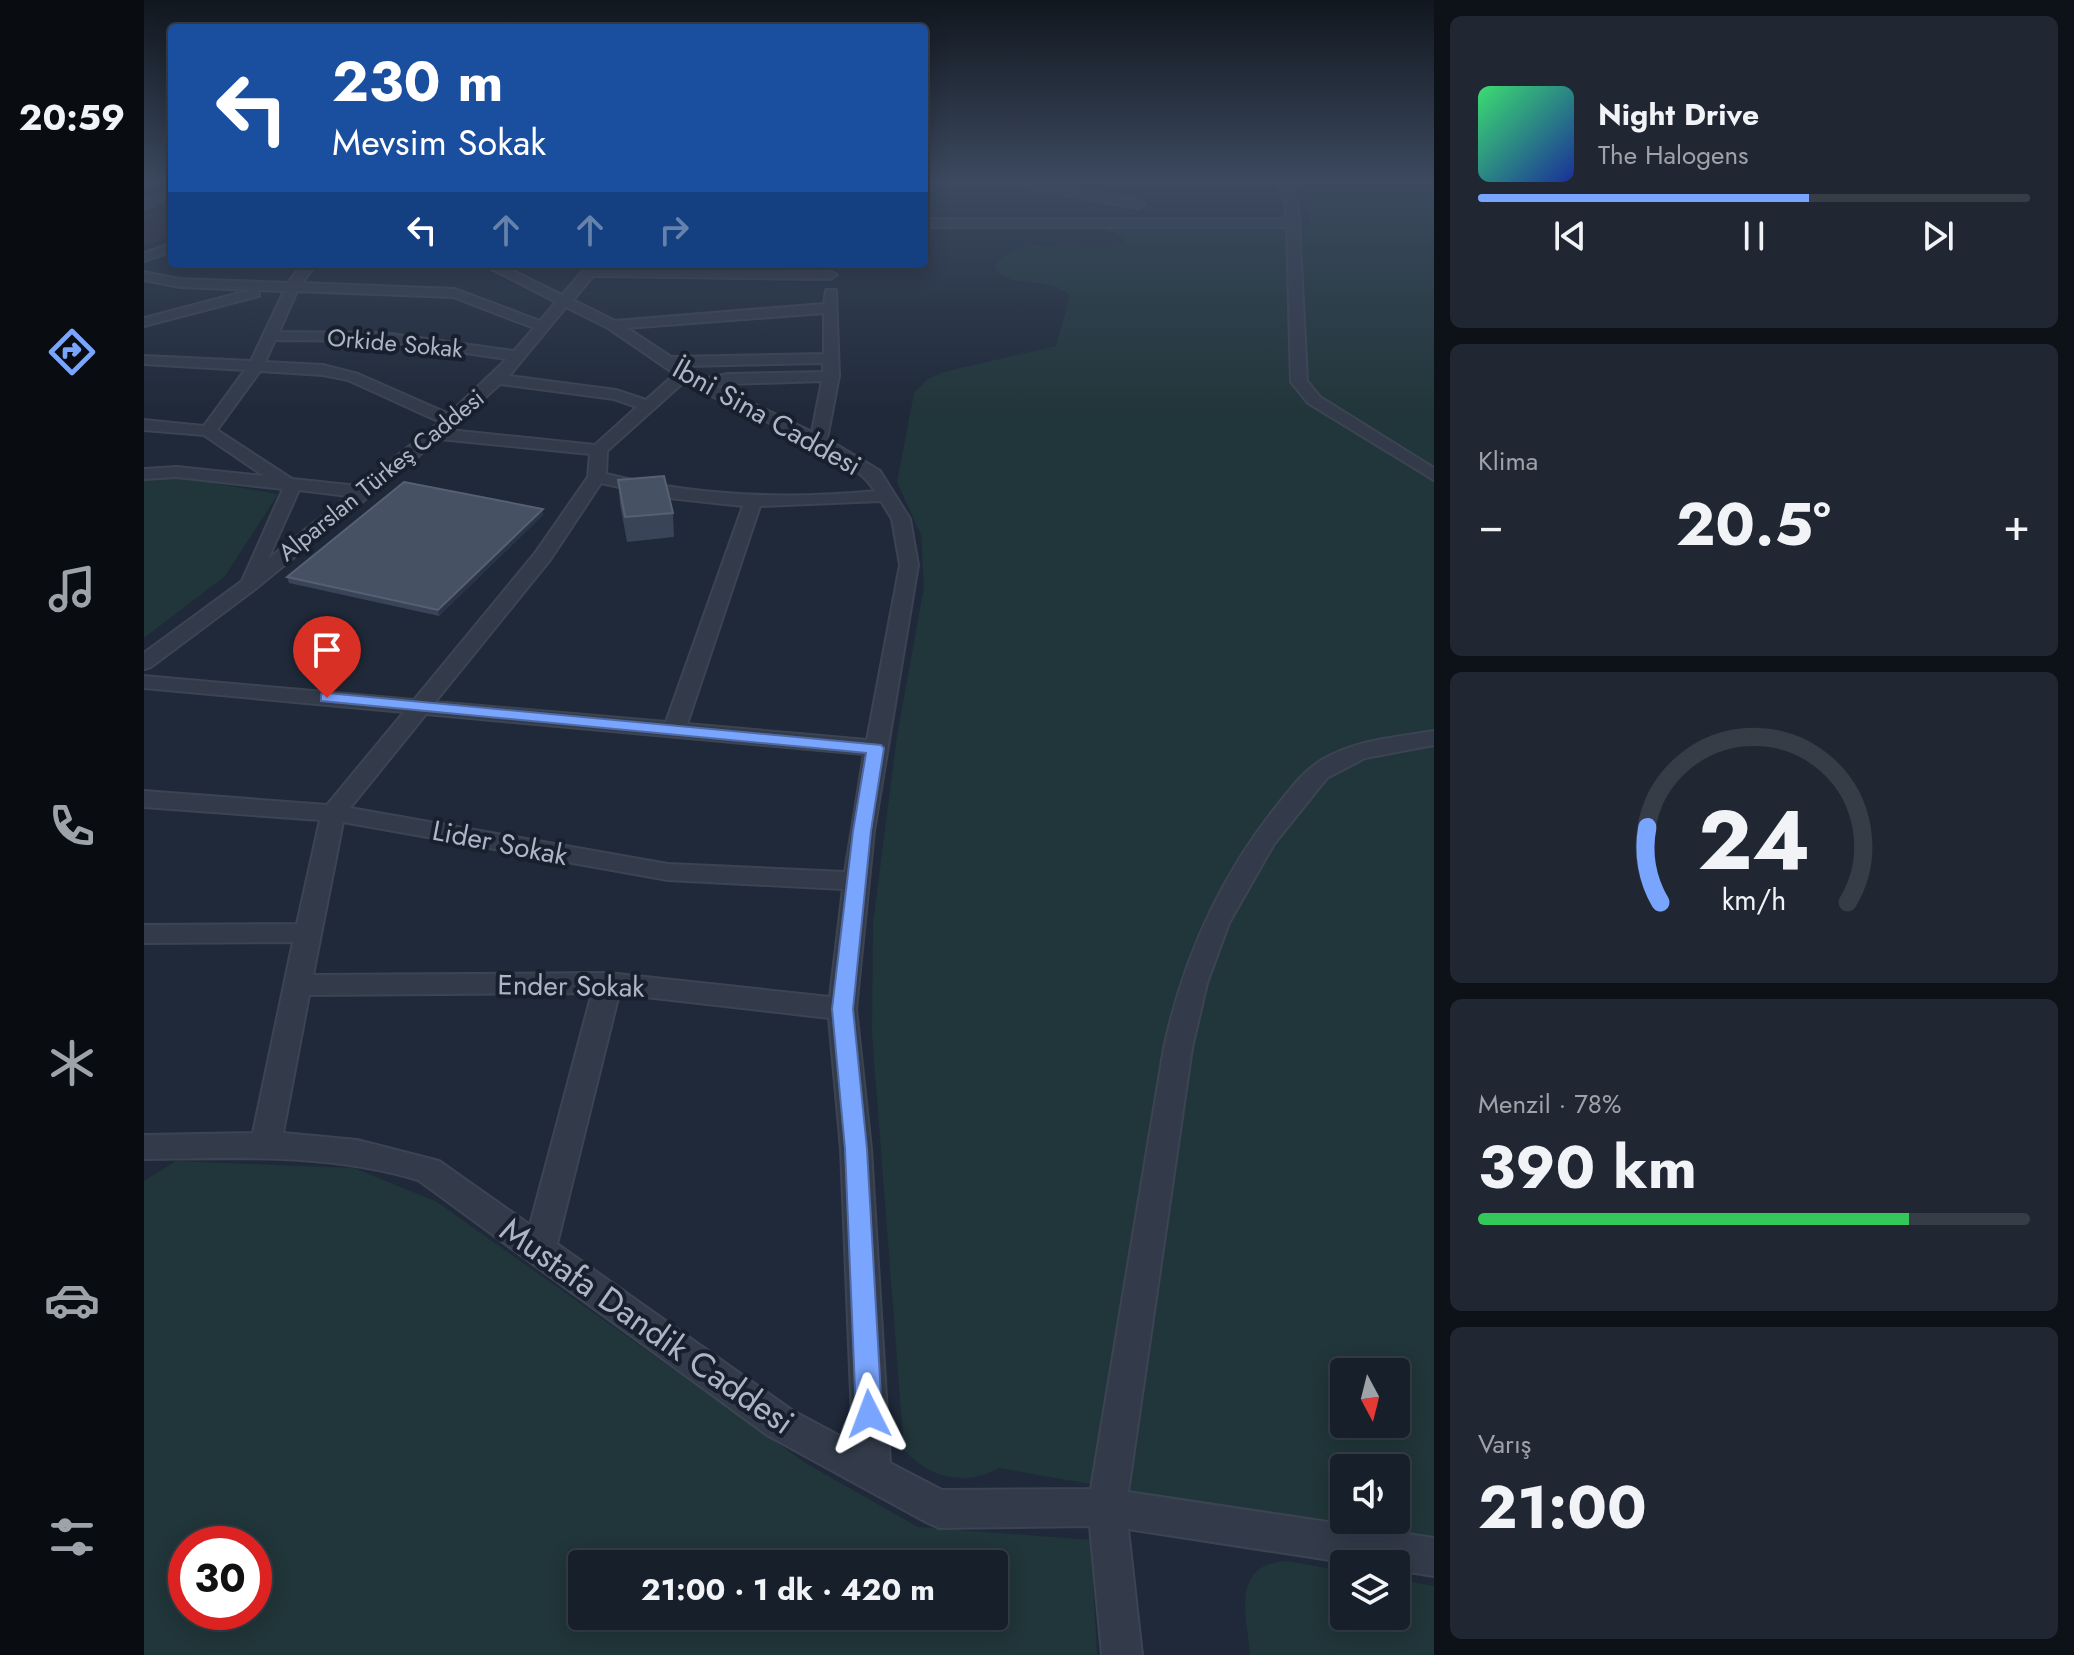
<!DOCTYPE html>
<html lang="tr">
<head>
<meta charset="utf-8">
<style>
  body { margin:0; font-family:Jost,sans-serif; background:#202733; color:#f1f3f6; height:100vh; display:flex; flex-direction:column; font-size:30px; white-space:nowrap }
  * { box-sizing:border-box; margin:0 }
  p { font-size:26px; color:#9ea2a9 }
  .icon { flex:none; width:44px; height:44px; fill:none; stroke:currentColor; stroke-width:2; stroke-linecap:round; stroke-linejoin:round }
  .map { position:relative; flex:1; overflow:hidden }
  .side { display:flex; flex-direction:column; gap:16px; padding:16px; background:#0d1118; width:640px }
  .side>* { flex:none }
  .top-card { position:absolute; left:24px; top:24px; width:760px; height:244px; border-radius:8px; box-shadow:0 4px 20px #0003,0 0 0 2px #363d47; background:#1a4fa0; color:#fff; overflow:hidden }
  .needle { width:52px; rotate:173deg }
  .controls { position:absolute; left:1186px; top:1358px; display:grid; gap:16px }
  .controls a { display:grid; place-items:center; width:80px; height:80px; border-radius:8px; background:#171f2b; box-shadow:0 4px 20px #0003,0 0 0 2px #363d47; font-size:40px }
  .speed { position:absolute; left:24px; top:1526px; display:flex; gap:16px; font-size:40px; font-weight:700; text-align:center }
  .speed>* { display:grid; place-content:center; width:104px; height:104px; border-radius:50%; background:#171f2b; box-shadow:0 4px 20px #0003,0 0 0 2px #363d47; line-height:1 }
  .speed .limit { border:12px solid #d22; background:#fff; color:#111 }
  .pin { position:absolute; display:grid; place-items:center; width:68px; height:68px; color:#fff; margin:-82px -34px; border-radius:50% 50% 50% 0; rotate:-45deg; box-shadow:0 0 8px #0007 }
  .pin .icon { rotate:45deg }
  .me { position:absolute; width:88px; margin:-44px; rotate:357deg; stroke-linejoin:round; filter:drop-shadow(0 0 6px #0008) }
  .turn { display:flex; align-items:center; gap:28px; height:168px; padding:0 32px; font-size:36px }
  .turn .icon { width:104px; height:104px; stroke-width:2.5 }
  .turn b { display:block; font-size:56px; line-height:68px }
  .lanes { display:flex; align-items:center; height:76px; padding:0 32px; background:#0003; justify-content:center; gap:40px; direction:ltr }
  .lanes .off { opacity:.35 }
  .big { font-size:60px; font-weight:700; line-height:1.1 }
  .side .widget { flex:1; display:flex; flex-direction:column; justify-content:center; gap:12px; min-width:0; padding:0 28px; border-radius:12px; background:#202733 }
  .side .dial { align-items:center; gap:0 }
  .dial svg { height:208px; overflow:visible; fill:none; stroke:#363d47; stroke-width:7; stroke-linecap:round; text-anchor:middle }
  .dial text { fill:#f1f3f6; stroke:none }
  .song { display:flex; align-items:center; gap:24px }
  .cover { width:96px; height:96px; border-radius:12px; background:linear-gradient(135deg,hsl(140 70% 55%),hsl(230 70% 35%)) }
  .played { height:8px; border-radius:4px; background:linear-gradient(90deg,#7aa5fe 60%,#363d47 60%) }
  .keys { display:flex; justify-content:space-around; direction:ltr }
  .heat { display:flex; justify-content:space-between; align-items:center; font-size:44px; direction:ltr }
  .charge { height:12px; border-radius:6px; background:linear-gradient(90deg,#34c759 78%,#363d47 0) }
  .trip { position:absolute; left:424px; top:1550px; width:440px; height:80px; border-radius:8px; background:#171f2b; box-shadow:0 4px 20px #0003,0 0 0 2px #363d47; font-weight:700; line-height:80px; text-align:center }
  main { display:flex; flex:1; min-height:0 }
  .tabs { display:flex; flex-direction:column; width:144px; justify-content:space-around; align-items:center; background:#090c11; color:#9ea2a9 }
  .tabs .icon { width:56px; height:56px }
  .tabs .current { color:#7aa5fe }
  .tabs b { font-size:36px; color:#f1f3f6 }
  .map>svg:first-child { display:block }
</style>
</head>
<body>
<main>
<nav class="tabs">
<b>20:59</b>
<svg class="icon current" aria-label="directions" viewBox="0 0 24 24"><path d="M12 3l9 9-9 9-9-9zM9 14v-3h6M13 9l2 2-2 2"/></svg>
<svg class="icon" aria-label="music" viewBox="0 0 24 24"><path d="M9 18V5l10-2v13"/><circle cx="6" cy="18" r="3"/><circle cx="16" cy="16" r="3"/></svg>
<svg class="icon" aria-label="phone" viewBox="0 0 24 24"><path d="M5 4h4l2 5-3 2q2 4 5 5l2-3 5 2v4C11 20 4 13 5 4z"/></svg>
<svg class="icon" aria-label="climate" viewBox="0 0 24 24"><path d="M12 3v18M4 7l16 10M4 17L20 7"/></svg>
<svg class="icon" aria-label="car" viewBox="0 0 24 24"><path d="M5 17H2v-5l4-1 3-4h7l3 4 3 1v5h-3M9 17h6M6 11h13"/><circle cx="7" cy="17" r="2"/><circle cx="17" cy="17" r="2"/></svg>
<svg class="icon" aria-label="filters" viewBox="0 0 24 24"><path d="M4 7h16M4 17h16"/><circle cx="9" cy="7" r="2"/><circle cx="15" cy="17" r="2"/></svg>
</nav>
<div class="map">
<svg width="1290" height="1655" viewBox="0 0 1290 1655">
  <rect width="100%" height="100%" fill="#1f2939"/>
  <path fill="#2e2b3a" d="M0,211L28,218V236L0,246Z"/>
  <path fill="#21363a" fill-rule="evenodd" d="M1153,180C1199,180 1249,173 1290,193V1544L855,1468C820,1487 786,1478 760,1450L728,1033L729,923L753,736L780,587L777,535L753,482L770,393L784,379L800,372L912,346L926,296C905,275 864,290 851,268C867,226 952,259 982,244L977,236L958,228L1166,226L1164,201ZM1200,1372H1252V1424H1200ZM1200,1468H1252V1520H1200Z
    M0,478H38L134,494L81,576L0,638Z
    M32,1161L210,1168L293,1202L663,1464L774,1527L947,1540L953,1655H0V1181ZM110,1544V1612H42V1544ZM850,1564V1616H438V1564Z
    M1142,1561L1200,1571V1616H1252V1579L1290,1586V1655H1106C1103,1615 1086,1565 1142,1561Z"/>
  <g fill="none" stroke-linecap="round" stroke-linejoin="round">
    <defs>
      <path id="minor" d="M782,180H793L780,193Z
        M839,180H868L995,200L1001,204L995,208Z
        M1131,180H1143L1154,204L1163,381L1176,397L1290,468V480L1164,403L1147,382L1143,227H780V219H1142V204Z
        M28,190V198L0,209V201Z
        M28,243V251L0,261V253Z
        M158,264H172L158,283L311,289L396,321L412,302L338,264H355L418,295L445,264H459L455,268L686,271L693,275L686,279L449,276L429,300L471,321L680,304L682,290H692L695,376L683,439L736,471L766,519L774,565L730,831L712,1009L727,1149L746,1463L798,1490L947,1489L1020,1048C1039,960 1073,883 1128,812C1143,794 1157,772 1178,760C1211,740 1253,737 1290,731V745L1221,758L1183,778L1130,844L1085,923L1063,983L1048,1048L984,1492L1290,1538V1576L1252,1570V1564H1212L984,1529L998,1655H958L946,1526L795,1528L782,1522L623,1435L274,1180C184,1153 93,1158 0,1159V1135L109,1133L149,942L0,943V925L153,924L176,820L0,807V791L183,805L260,712L0,688V676L270,700L392,552L444,477L446,454L295,439L110,590L7,667L0,669V653L98,581L139,489L33,477L0,479V469L33,467L120,476L60,435L0,430V420L60,426L101,370L0,364V356L107,361L140,291L114,290L115,296L0,326V318L107,290L35,287L0,280V272L35,279L144,283ZM153,291L309,297L390,328L370,351L239,333L135,332ZM422,307L464,328L531,374L502,400L472,390L365,376ZM680,313V354L527,357L483,328ZM131,340L239,341L363,359L305,414L214,374L179,365L121,362ZM679,363V372L584,374L559,379L540,366ZM116,371L179,375L204,380L296,422L215,486L148,479L73,430ZM541,381C587,412 705,447 731,491C640,500 551,496 462,474L463,451ZM678,381L668,432L572,386L584,384ZM356,384L470,399L493,407L451,445L305,430ZM457,483L525,498L599,506L522,722L291,702L406,560ZM155,490L204,496L124,559ZM737,501L748,519L756,565L723,740L543,724L616,506ZM282,714L720,754L701,872L524,864L206,808ZM199,822L524,880L699,889L686,997L464,973L169,975ZM448,993L386,1225L295,1161L213,1140L139,1133L165,995ZM475,994L685,1018L697,1149L709,1443L649,1411L413,1244Z"/>
    </defs>
    <use href="#minor" stroke="#3c4453" stroke-width="4"/>
    <use href="#minor" fill="#333b4a" fill-rule="evenodd"/>
  </g>
  <path fill="#3a4458" d="M474,480L529,513L530,537L483,542L476,504Z
    M399,509V515L295,616L145,583L143,577Z"/>
  <path fill="#2a3447" d="M399,509V515L295,616L294,610Z"/>
  <path fill="#465164" stroke="#566073" stroke-width="2" d="M520,476L529,513L481,517L474,480Z
    M260,482L399,509L294,610L143,577Z"/>
  <linearGradient id="sky" x2="0" y2="1"><stop stop-color="#11171f"/><stop offset="0.44" stop-color="#3c495f"/><stop offset="1" stop-color="#3c495f" stop-opacity="0"/></linearGradient>
  <rect width="1290" height="412" fill="url(#sky)"/>
  <path fill="#7aa5fe" stroke="#4f6ba5" stroke-width="2" d="M183,693L737,745L740,748L727,831L709,1009L723,1149L738,1414L734,1423L725,1427L716,1423L712,1414L701,1149L688,1009L709,831L722,753L177,701V694Z"/>
  <g text-anchor="middle" dominant-baseline="central" stroke-width="8" stroke-linejoin="round" paint-order="stroke">
    <g font-size="24" fill="#adb5c6" stroke="#18202e">
      <text transform="translate(251 343) rotate(5)">Orkide Sokak</text>
      <text transform="translate(237 475) rotate(-39)">Alparslan Türkeş Caddesi</text>
    </g>
    <g font-size="28" fill="#adb5c6" stroke="#18202e">
      <text transform="translate(623 417) rotate(29)">İbni Sina Caddesi</text>
      <text transform="translate(356 843) rotate(11)">Lider Sokak</text>
      <text transform="translate(427 986) rotate(1)">Ender Sokak</text>
    </g>
    <g font-size="34" fill="#adb5c6" stroke="#18202e">
      <text transform="translate(503 1326) rotate(35)">Mustafa Dandik Caddesi</text>
    </g>
  </g>
</svg>
<div class="controls">
<a><svg class="needle" viewBox="-14 -14 28 28"><path d="M0-13l5 13h-10z" fill="#e53935"/><path d="M0 13l5-13h-10z" fill="#9ea2a9"/></svg></a>
<a><svg class="icon" aria-label="sound" viewBox="0 0 24 24"><path d="M4 9h4l5-4v14l-5-4H4zM17 9q2 3 0 6"/></svg></a>
<a><svg class="icon" aria-label="layers" viewBox="0 0 24 24"><path d="M12 4l9 5-9 5-9-5zM3 14l9 5 9-5"/></svg></a>
</div>
<div class="speed"><div class="limit">30</div></div>
<div class="pin" style="left:183px;top:698px;background:#d93025"><svg class="icon" aria-label="arrive" viewBox="0 0 24 24"><path d="M6 21V4h12l-3 4 3 4H6"/></svg></div>
<svg class="me" style="left:725px;top:1414px" viewBox="-20 -20 40 40"><path d="M0-17L14 15 0 8-14 15z" fill="#7aa5fe" stroke="#fff" stroke-width="4"/></svg>
<div class="trip">21:00 · 1 dk · 420 m</div>
<div class="top-card">
<div class="turn"><svg class="icon" aria-label="left" viewBox="0 0 24 24"><path d="M17 20v-9H6M10 6l-5 5 5 5"/></svg><div><b>230 m</b>Mevsim Sokak</div></div>
<div class="lanes"><svg class="icon" aria-label="left" viewBox="0 0 24 24"><path d="M17 20v-9H6M10 6l-5 5 5 5"/></svg><svg class="icon off" aria-label="ahead" viewBox="0 0 24 24"><path d="M12 20V5M6 11l6-6 6 6"/></svg><svg class="icon off" aria-label="ahead" viewBox="0 0 24 24"><path d="M12 20V5M6 11l6-6 6 6"/></svg><svg class="icon off" aria-label="right" viewBox="0 0 24 24"><path d="M7 20v-9h11M14 6l5 5-5 5"/></svg></div>
</div>
</div>
<section class="side">
<div class="widget">
<div class="song"><i class="cover"></i><div><b>Night Drive</b><p>The Halogens</p></div></div>
<div class="played"></div>
<div class="keys"><svg class="icon" aria-label="previous" viewBox="0 0 24 24"><path d="M18 5L8 12l10 7zM5 5v14"/></svg><svg class="icon" aria-label="pause" viewBox="0 0 24 24"><path d="M8 5v14M16 5v14"/></svg><svg class="icon" aria-label="next" viewBox="0 0 24 24"><path d="M6 5l10 7-10 7zM19 5v14"/></svg></div>
</div>
<div class="widget"><p>Klima</p>
<div class="heat"><a>−</a><b class="big">20.5°</b><a>+</a></div>
</div>
<div class="widget dial"><svg viewBox="0 0 100 80">
<path d="M14 69A42 42 0 1 1 86 69"/>
<path d="M14 69A42 42 0 0 1 9 40" stroke="#7aa5fe"/>
<text x="50" y="56" font-size="32" font-weight="700">24</text>
<text x="50" y="72" font-size="11">km/h</text>
</svg></div>
<div class="widget"><p>Menzil · 78%</p><b class="big">390 km</b><div class="charge"></div></div>
<div class="widget"><p>Varış</p><b class="big">21:00</b></div>
</section>
</main>
</body>
</html>
